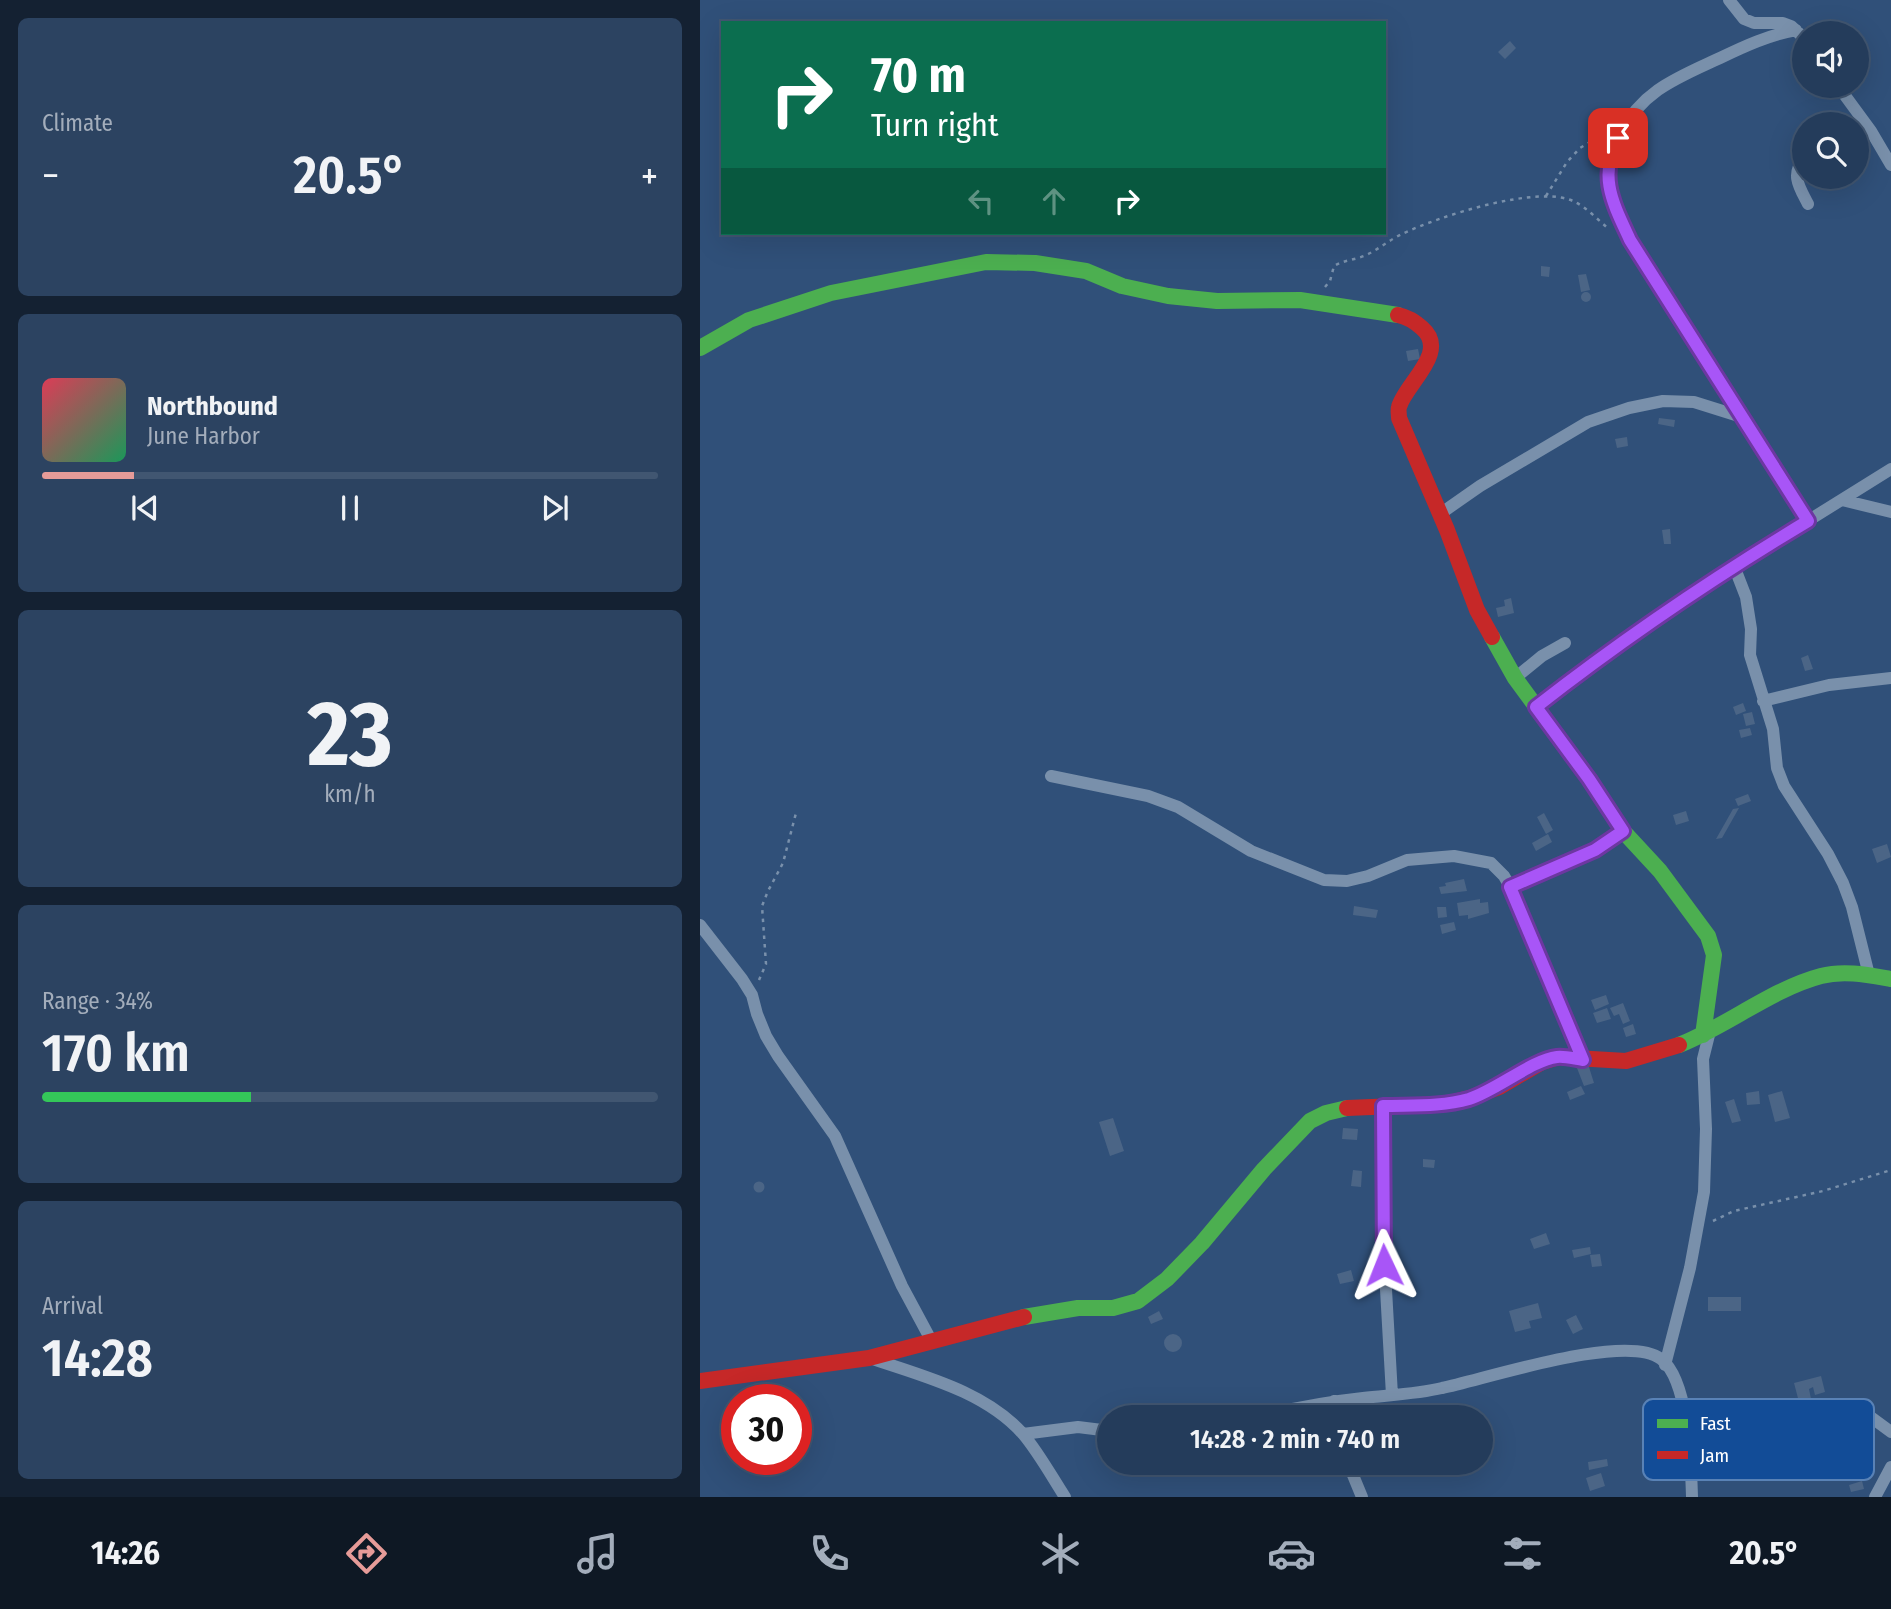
<!DOCTYPE html>
<html lang="en">
<head>
<meta charset="utf-8">
<style>
  body { margin:0; font-family:"Fira Sans Condensed",sans-serif; background:#2c4361; color:#f1f3f6; height:100vh; display:flex; flex-direction:column; font-size:26px; white-space:nowrap }
  * { box-sizing:border-box; margin:0 }
  p { font-size:23px; color:#a3adbb }
  .icon { flex:none; width:38px; height:38px; fill:none; stroke:currentColor; stroke-width:2; stroke-linecap:round; stroke-linejoin:round }
  .map { position:relative; flex:1; overflow:hidden }
  .panel { display:flex; flex-direction:column; gap:18px; padding:18px; background:#142132; width:700px }
  .panel>* { flex:none }
  .top-card { position:absolute; left:21px; top:21px; width:665px; height:214px; border-radius:0px; box-shadow:0 7px 28px #0002,0 0 0 2px #415671; background:#0b6e4f; color:#fff; overflow:hidden }
  .buttons { position:absolute; left:1092px; top:21px; display:grid; gap:14px }
  .buttons a { display:grid; place-items:center; width:77px; height:77px; border-radius:50%; background:#243c5b; box-shadow:0 7px 28px #0002,0 0 0 2px #415671; font-size:35px }
  .speed { position:absolute; left:21px; top:1384px; display:flex; gap:14px; font-size:35px; font-weight:700; text-align:center }
  .speed>* { display:grid; place-content:center; width:91px; height:91px; border-radius:50%; background:#243c5b; box-shadow:0 7px 28px #0002,0 0 0 2px #415671; line-height:1 }
  .speed .limit { border:10px solid #d22; background:#fff; color:#111 }
  .pin { position:absolute; display:grid; place-items:center; width:60px; height:60px; color:#fff; margin:-30px; border-radius:14px; box-shadow:0 4px 10px #0006 }
  .me { position:absolute; width:77px; margin:-38px; rotate:358deg; stroke-linejoin:round; filter:drop-shadow(0 0 5px #0008) }
  .turn { display:flex; align-items:center; gap:24px; height:147px; padding:0 35px; font-size:32px }
  .turn .icon { width:91px; height:91px; stroke-width:2.5 }
  .turn b { display:block; font-size:49px; line-height:60px }
  .lanes { display:flex; align-items:center; height:66px; padding:0 35px; background:#0003; justify-content:center; gap:35px; direction:ltr }
  .lanes .off { opacity:.35 }
  .big { font-size:52px; font-weight:600; line-height:1.1 }
  .panel .tile { flex:1; display:flex; flex-direction:column; justify-content:center; gap:10px; min-width:0; padding:0 24px; border-radius:10px; background:#2c4361 }
  .panel .dial { align-items:center; gap:0 }
  .dial b { font-size:91px; line-height:1 }
  .song { display:flex; align-items:center; gap:21px }
  .cover { width:84px; height:84px; border-radius:10px; background:linear-gradient(135deg,hsl(350 70% 55%),hsl(150 70% 35%)) }
  .played { height:7px; border-radius:4px; background:linear-gradient(90deg,#e69b98 15%,#415671 15%) }
  .keys { display:flex; justify-content:space-around; direction:ltr }
  .heat { display:flex; justify-content:space-between; align-items:center; font-size:38px; direction:ltr }
  .charge { height:10px; border-radius:5px; background:linear-gradient(90deg,#34c759 34%,#415671 0) }
  .trip { position:absolute; left:397px; top:1405px; width:396px; height:70px; border-radius:35px; background:#243c5b; box-shadow:0 7px 28px #0002,0 0 0 2px #415671; font-weight:600; line-height:70px; text-align:center }
  .menu { display:flex; height:112px; justify-content:space-around; align-items:center; background:#0e1824; color:#a3adbb }
  .menu .icon { width:49px; height:49px }
  .menu .on { color:#e69b98 }
  .menu b { font-size:32px; color:#f1f3f6 }
  main { display:flex; flex:1; min-height:0 }
  .map>svg:first-child { display:block }
</style>
</head>
<body>
<main>
<section class="panel">
<div class="tile"><p>Climate</p>
<div class="heat"><a>−</a><b class="big">20.5°</b><a>+</a></div>
</div>
<div class="tile">
<div class="song"><i class="cover"></i><div><b>Northbound</b><p>June Harbor</p></div></div>
<div class="played"></div>
<div class="keys"><svg class="icon" aria-label="previous" viewBox="0 0 24 24"><path d="M18 5L8 12l10 7zM5 5v14"/></svg><svg class="icon" aria-label="pause" viewBox="0 0 24 24"><path d="M8 5v14M16 5v14"/></svg><svg class="icon" aria-label="next" viewBox="0 0 24 24"><path d="M6 5l10 7-10 7zM19 5v14"/></svg></div>
</div>
<div class="tile dial"><b>23</b><p>km/h</p></div>
<div class="tile"><p>Range · 34%</p><b class="big">170 km</b><div class="charge"></div></div>
<div class="tile"><p>Arrival</p><b class="big">14:28</b></div>
</section>
<div class="map">
<svg width="1191" height="1497" viewBox="0 0 1191 1497">
  <rect width="100%" height="100%" fill="#305079"/>
  <path fill="#4b6586" d="M810,41L816,48L805,59L798,52Z
    M841,266L850,267L849,277L841,276Z
    M886,274L890,290L881,292L878,275Z
    M881 297a5 5 0 1 1 10 0a5 5 0 1 1-10 0Z
    M718,349L720,359L708,361L706,351Z
    M959,418L975,420L974,427L958,424Z
    M927,437L928,446L917,448L915,439Z
    M970,529L971,544H964L962,530Z
    M811,598L814,613L798,617L796,608L805,606L804,600Z
    M1108,655L1113,669L1105,671L1101,658Z
    M1043,703L1046,711L1036,715L1033,707Z
    M1052,712L1055,724L1046,726L1043,714Z
    M1050,728L1052,735L1041,738L1039,730Z
    M1048,794L1051,801L1038,806L1035,799Z
    M1039,808L1022,838L1016,839L1033,809Z
    M986,811L989,821L976,825L973,815Z
    M844,813L853,830L846,834L837,817Z
    M848,834L852,842L836,851L832,843Z
    M1187,844L1191,857L1177,863L1172,849Z
    M764,879L767,891L741,894L739,887L746,886L745,883Z
    M780,899V903L788,902L789,913L768,919V915L759,916L757,903Z
    M654,906L678,910L676,918L653,915Z
    M737,907H746L747,917L738,918Z
    M754,922L756,930L742,934L740,925Z
    M906,995L909,1004L895,1010L891,1000Z
    M923,1003L930,1021L923,1024L919,1014L914,1016L910,1008Z
    M907,1008L911,1019L897,1023L893,1013Z
    M933,1024L936,1034L926,1037L923,1028Z
    M888,1064L894,1083L884,1086L877,1068Z
    M881,1086L885,1094L870,1100L867,1092Z
    M1059,1091L1060,1104L1047,1105L1046,1093Z
    M1082,1091L1090,1118L1075,1122L1068,1095Z
    M1034,1099L1041,1121L1032,1123L1025,1102Z
    M413,1118L424,1151L410,1156L399,1122Z
    M643,1128L658,1129L657,1140L642,1139Z
    M723,1159L735,1160L734,1168L723,1167Z
    M653,1170L662,1171L661,1187L651,1186Z
    M53.5 1187a5.5 5.5 0 1 1 11 0a5.5 5.5 0 1 1-11 0Z
    M846,1233L850,1244L834,1249L830,1239Z
    M890,1247L891,1254L874,1258L872,1250Z
    M900,1254L902,1266L892,1267L890,1255Z
    M651,1270L654,1281L640,1284L637,1274Z
    M1008,1297H1041V1311H1008Z
    M838,1303L842,1318L829,1321L831,1328L815,1332L809,1311Z
    M459,1311L463,1319L451,1324L448,1317Z
    M876,1315L883,1329L873,1334L866,1320Z
    M464 1343a9 9 0 1 1 18 0a9 9 0 1 1-18 0Z
    M1121,1376L1125,1392L1115,1395L1113,1387L1109,1389L1111,1399L1099,1402L1094,1383Z
    M907,1459L908,1466L889,1470L888,1462Z
    M901,1473L905,1486L890,1491L886,1478Z
    M1162,1481L1164,1489L1151,1492L1149,1485Z"/>
  <g fill="none" stroke-linecap="round" stroke-linejoin="round">
    <path stroke="#7990ab" stroke-width="2.5" stroke-dasharray="3.5 5" stroke-linecap="butt" d="M846,196L867,162L880,148L905,133
      M625,287L630,281L634,266C644,260 654,260 664,256C678,250 689,240 702,234C737,217 840,183 875,202C887,208 898,220 909,229
      M59,980L66,964L62,906L68,891L83,863L96,813
      M1013,1221L1034,1211L1123,1191L1191,1170"/>
    <path stroke="#7990ab" stroke-width="12" d="M1029,0L1044,19L1054,23H1083L1091,26L1104,38
      M1096,30C1069,35 1045,46 1020,58C977,78 943,90 920,134C913,149 907,163 907,180C908,202 923,226 933,245L1108,521
      M1138,86L1171,131L1191,165
      M1104,159C1090,175 1100,188 1108,204
      M1142,500L1191,512
      M740,514L780,486L888,422L929,408L963,401L994,402L1045,418
      M1034,566L1046,597L1051,629L1050,655L1073,729L1077,768L1084,786L1128,854L1143,883L1152,907L1169,975
      M815,678L842,656L865,643
      M1063,701L1129,685L1191,678
      M836,707L894,662L989,595L1191,469
      M351,776L448,796L478,807L551,851L624,880L647,881L668,876L707,860L754,856L791,863L804,876L817,899L883,1060
      M810,887L895,850L923,831
      M0,925L42,979L52,995L57,1014L66,1036L78,1056L135,1136L202,1286L231,1340
      M683,1106L682,1219L692,1395
      M170,1358C222,1376 285,1391 323,1434C339,1453 352,1477 365,1497
      M965,1365L990,1268L1004,1192L1006,1129L1003,1059L1010,1031
      M634,1401L636,1418
      M1168,1415L1191,1432
      M553,1418C589,1409 626,1402 663,1398C689,1395 717,1394 742,1388C786,1379 926,1332 961,1359C989,1380 991,1464 992,1497
      M323,1434L378,1427L410,1431
      M648,1463L662,1497
      M1175,1497L1191,1467"/>
    <path stroke="#4caf50" stroke-width="16" d="M0,348L49,320L131,293L286,262L335,263L386,271L422,286L468,296L517,301L600,300L698,315
      M792,637L815,678L889,779L923,831L960,871L1008,936L1014,955L1003,1035
      M979,1045C1027,1026 1072,989 1121,976C1144,970 1168,975 1191,979
      M324,1317L378,1308H413L438,1301L467,1279L502,1243L564,1169L610,1121L626,1113L647,1108"/>
    <path stroke="#c62828" stroke-width="16" d="M698,315C708,317 714,321 722,328C750,352 705,384 699,407C698,410 699,414 699,418L747,530L777,610L792,637
      M647,1108L745,1104L770,1098L799,1087L842,1062L858,1057L926,1061L979,1045
      M0,1381L169,1358L324,1317"/>
  </g>
  <g fill="none" stroke-linecap="round" stroke-linejoin="round">
    <defs>
      <path id="route" d="M684,1265L683,1106C712,1105 741,1107 769,1099C797,1090 832,1060 857,1057C865,1056 875,1059 883,1060L810,887L895,850L923,831L889,779L836,707C923,639 1013,578 1108,521L930,240C913,203 898,177 918,138"/>
    </defs>
    <use href="#route" stroke="#6d37a1" stroke-width="18"/>
    <use href="#route" stroke="#a855f7" stroke-width="12"/>
  </g>
  <rect x="943" y="1399" width="231" height="81" rx="10" fill="#124c97" stroke="#5982b6" stroke-width="2"/>
  <rect x="957" y="1419" width="31" height="9" fill="#4caf50"/>
  <rect x="957" y="1451" width="31" height="8" fill="#c62828"/>
  <g font-size="19" fill="#fff">
    <text x="1000" y="1430">Fast</text>
    <text x="1000" y="1462">Jam</text>
  </g>
</svg>
<div class="buttons">
<a><svg class="icon" aria-label="sound" viewBox="0 0 24 24"><path d="M4 9h4l5-4v14l-5-4H4zM17 9q2 3 0 6"/></svg></a>
<a><svg class="icon" aria-label="search" viewBox="0 0 24 24"><circle cx="10" cy="10" r="6"/><path d="M15 15l6 6"/></svg></a>
</div>
<div class="speed"><div class="limit">30</div></div>
<div class="pin" style="left:918px;top:138px;background:#d93025"><svg class="icon" aria-label="arrive" viewBox="0 0 24 24"><path d="M6 21V4h12l-3 4 3 4H6"/></svg></div>
<svg class="me" style="left:684px;top:1265px" viewBox="-20 -20 40 40"><path d="M0-17L14 15 0 8-14 15z" fill="#a855f7" stroke="#fff" stroke-width="4"/></svg>
<div class="trip">14:28 · 2 min · 740 m</div>
<div class="top-card">
<div class="turn"><svg class="icon" aria-label="right" viewBox="0 0 24 24"><path d="M7 20v-9h11M14 6l5 5-5 5"/></svg><div><b>70 m</b>Turn right</div></div>
<div class="lanes"><svg class="icon off" aria-label="left" viewBox="0 0 24 24"><path d="M17 20v-9H6M10 6l-5 5 5 5"/></svg><svg class="icon off" aria-label="ahead" viewBox="0 0 24 24"><path d="M12 20V5M6 11l6-6 6 6"/></svg><svg class="icon" aria-label="right" viewBox="0 0 24 24"><path d="M7 20v-9h11M14 6l5 5-5 5"/></svg></div>
</div>
</div>
</main>
<nav class="menu">
<b>14:26</b>
<svg class="icon on" aria-label="directions" viewBox="0 0 24 24"><path d="M12 3l9 9-9 9-9-9zM9 14v-3h6M13 9l2 2-2 2"/></svg>
<svg class="icon" aria-label="music" viewBox="0 0 24 24"><path d="M9 18V5l10-2v13"/><circle cx="6" cy="18" r="3"/><circle cx="16" cy="16" r="3"/></svg>
<svg class="icon" aria-label="phone" viewBox="0 0 24 24"><path d="M5 4h4l2 5-3 2q2 4 5 5l2-3 5 2v4C11 20 4 13 5 4z"/></svg>
<svg class="icon" aria-label="climate" viewBox="0 0 24 24"><path d="M12 3v18M4 7l16 10M4 17L20 7"/></svg>
<svg class="icon" aria-label="car" viewBox="0 0 24 24"><path d="M5 17H2v-5l4-1 3-4h7l3 4 3 1v5h-3M9 17h6M6 11h13"/><circle cx="7" cy="17" r="2"/><circle cx="17" cy="17" r="2"/></svg>
<svg class="icon" aria-label="filters" viewBox="0 0 24 24"><path d="M4 7h16M4 17h16"/><circle cx="9" cy="7" r="2"/><circle cx="15" cy="17" r="2"/></svg>
<b>20.5°</b>
</nav>
</body>
</html>
